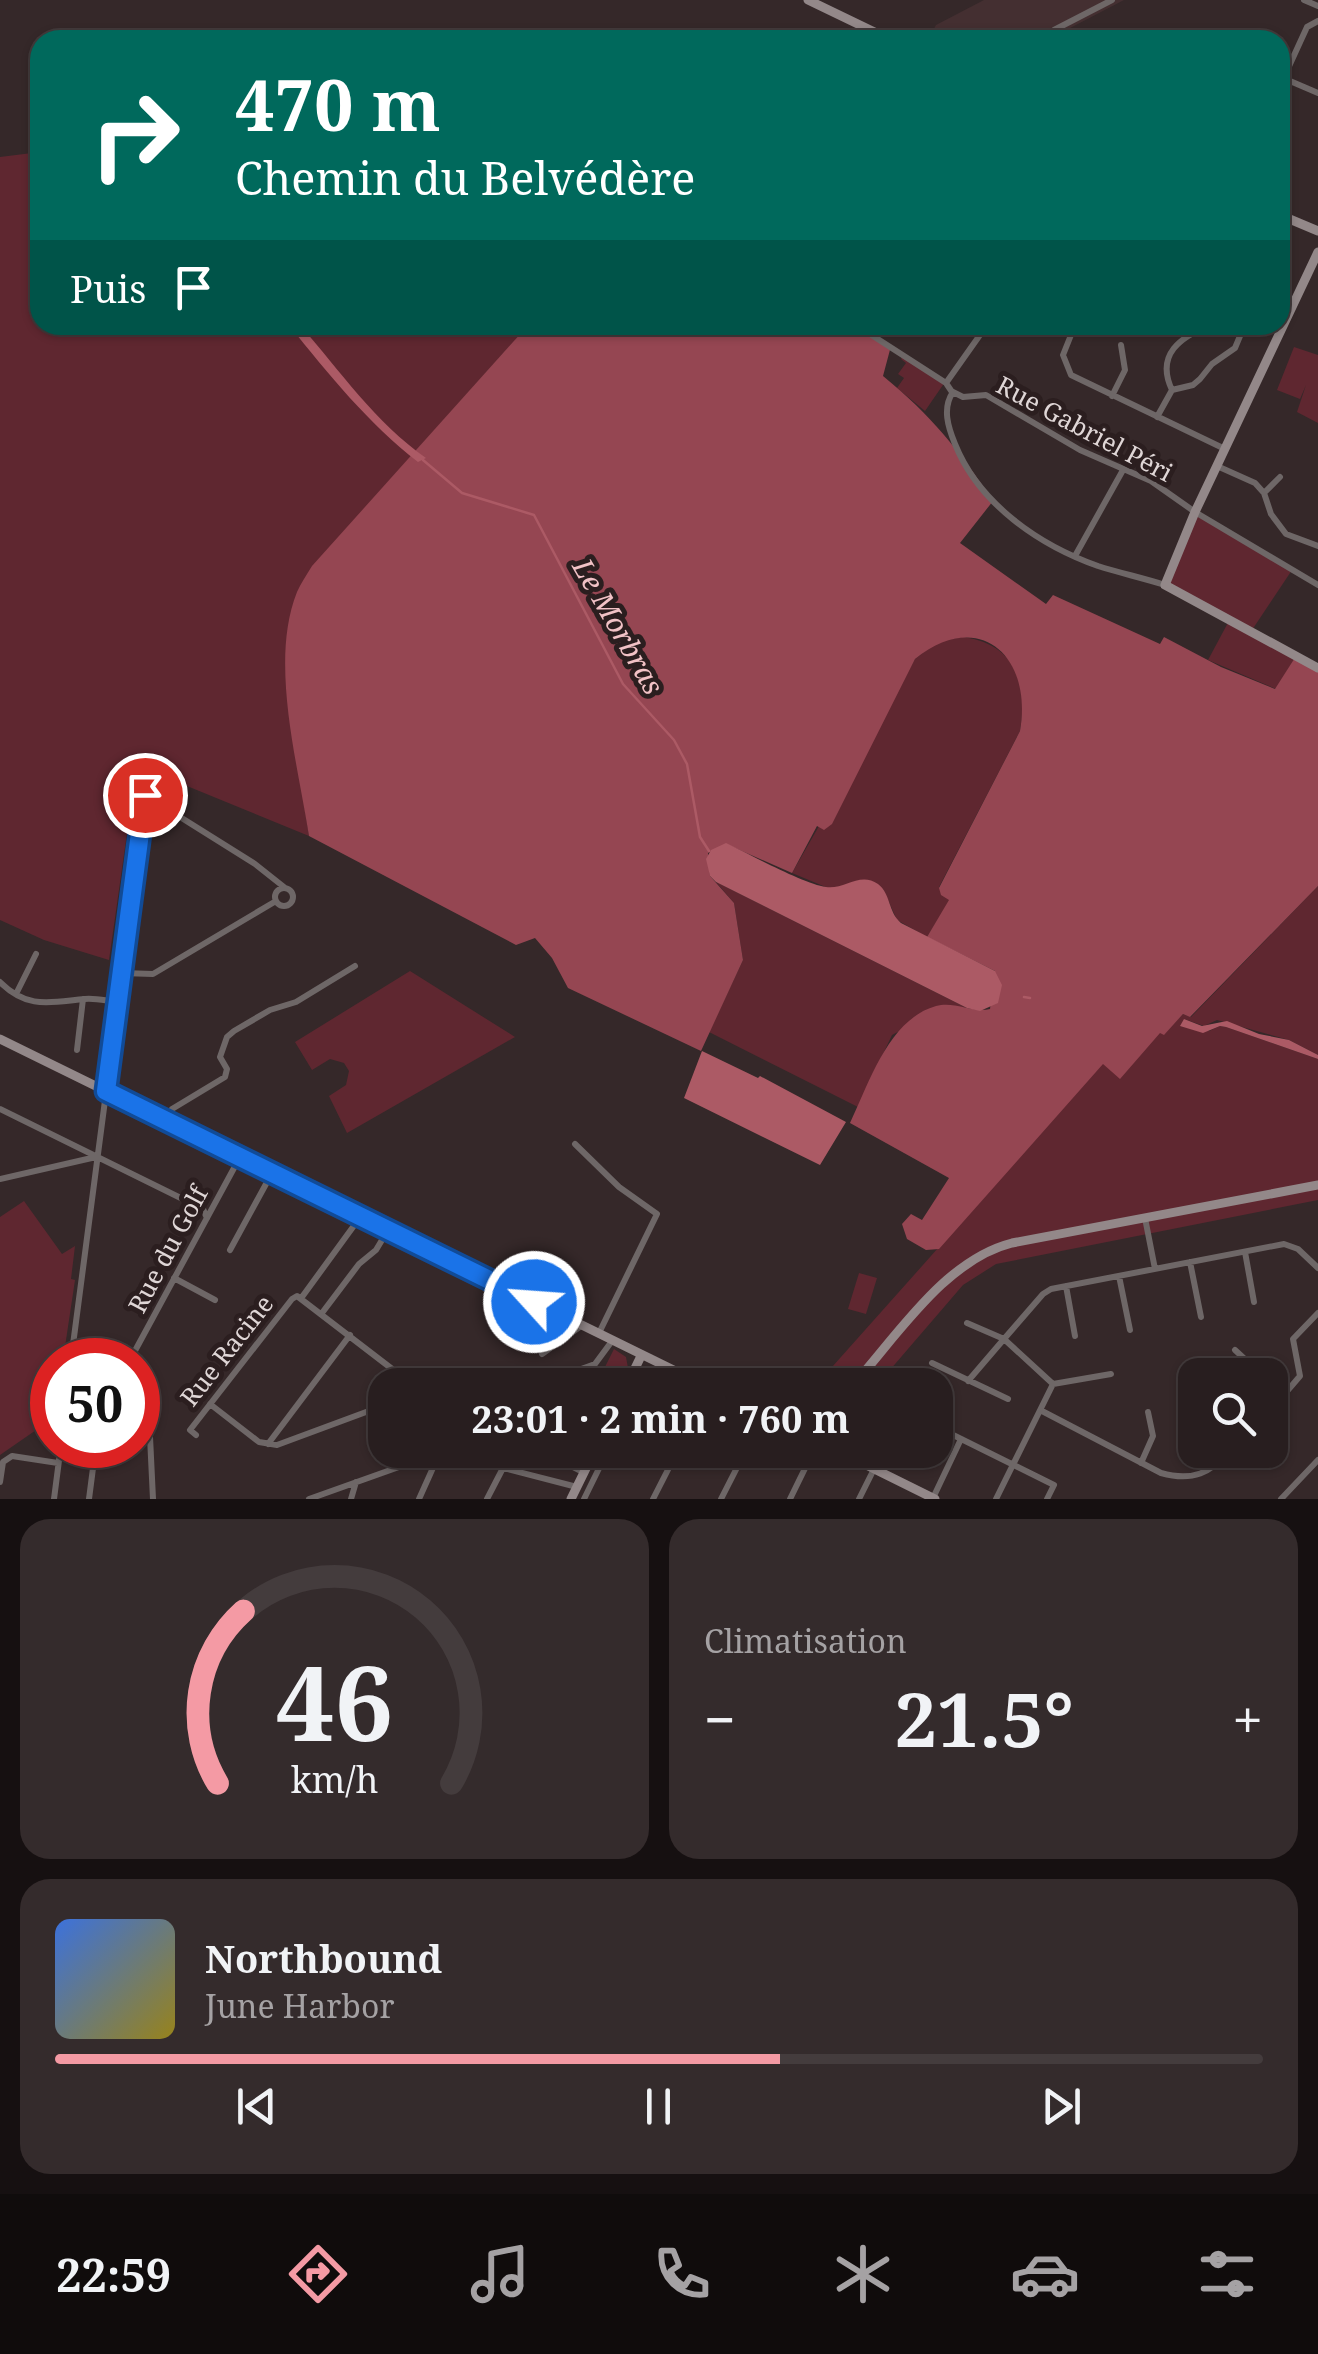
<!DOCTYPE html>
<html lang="fr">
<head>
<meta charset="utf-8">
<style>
  body { margin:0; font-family:"Noto Serif",serif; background:#342b2c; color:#f1f3f6; height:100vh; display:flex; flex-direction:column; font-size:38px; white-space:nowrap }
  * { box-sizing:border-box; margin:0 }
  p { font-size:32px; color:#a5a2a4 }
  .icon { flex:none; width:55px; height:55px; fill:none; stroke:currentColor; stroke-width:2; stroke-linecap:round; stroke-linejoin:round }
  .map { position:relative; height:1499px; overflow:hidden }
  .side { display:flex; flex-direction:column; gap:20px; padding:20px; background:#161011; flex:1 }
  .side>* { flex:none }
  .banner { position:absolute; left:30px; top:30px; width:1260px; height:305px; border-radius:30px; box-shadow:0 2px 8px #0004,0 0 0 2px #443c3d; background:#00695c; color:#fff; overflow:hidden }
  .buttons { position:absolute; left:1178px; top:1358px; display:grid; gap:20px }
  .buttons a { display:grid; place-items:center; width:110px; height:110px; border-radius:20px; background:#281e1f; box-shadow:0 2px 8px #0004,0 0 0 2px #443c3d; font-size:50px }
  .speed { position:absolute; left:30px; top:1338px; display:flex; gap:20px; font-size:50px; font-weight:700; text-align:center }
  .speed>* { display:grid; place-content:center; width:130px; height:130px; border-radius:50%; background:#281e1f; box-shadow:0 2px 8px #0004,0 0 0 2px #443c3d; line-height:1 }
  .speed .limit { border:15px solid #d22; background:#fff; color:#111 }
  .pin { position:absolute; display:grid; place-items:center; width:85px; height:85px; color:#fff; margin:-42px; border:5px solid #fff; border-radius:50%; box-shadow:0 2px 10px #0007 }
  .me { position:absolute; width:110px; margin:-55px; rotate:296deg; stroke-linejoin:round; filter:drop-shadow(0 0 8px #0008) }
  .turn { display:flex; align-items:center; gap:35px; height:210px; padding:0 40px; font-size:45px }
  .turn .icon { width:130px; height:130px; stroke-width:2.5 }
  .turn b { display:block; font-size:70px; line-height:85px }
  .then { display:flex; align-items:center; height:95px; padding:0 40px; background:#0003; gap:20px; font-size:38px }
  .big { font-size:75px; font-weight:700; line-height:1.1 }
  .side .widget { flex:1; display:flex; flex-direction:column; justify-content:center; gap:15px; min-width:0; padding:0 35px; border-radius:30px; background:#342b2c }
  .side .dial { align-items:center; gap:0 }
  .dial svg { height:260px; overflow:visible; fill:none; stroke:#443c3d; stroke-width:7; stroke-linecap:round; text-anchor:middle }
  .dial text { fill:#f1f3f6; stroke:none }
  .song { display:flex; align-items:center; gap:30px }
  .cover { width:120px; height:120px; border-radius:15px; background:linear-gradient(135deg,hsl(220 70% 55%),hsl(50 70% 35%)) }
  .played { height:10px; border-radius:5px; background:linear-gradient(90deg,#f49aa4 60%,#443c3d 60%) }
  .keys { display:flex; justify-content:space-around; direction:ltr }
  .heat { display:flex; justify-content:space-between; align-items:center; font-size:55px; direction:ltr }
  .side .tiles { flex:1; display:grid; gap:20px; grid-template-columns:1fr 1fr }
  .widget:last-child { grid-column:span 2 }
  .trip { position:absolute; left:368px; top:1368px; width:585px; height:100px; border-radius:30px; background:#281e1f; box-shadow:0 2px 8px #0004,0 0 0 2px #443c3d; font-weight:700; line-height:100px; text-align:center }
  .menu { display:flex; height:160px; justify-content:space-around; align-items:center; background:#100c0c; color:#a5a2a4 }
  .menu .icon { width:70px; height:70px }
  .menu .current { color:#f49aa4 }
  .menu b { font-size:45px; color:#f1f3f6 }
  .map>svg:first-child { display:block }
</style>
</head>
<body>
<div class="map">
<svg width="1318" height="1499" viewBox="0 0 1318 1499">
  <rect width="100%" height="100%" fill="#352829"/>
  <path fill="#442f31" d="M984,0H1124L1047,40H928L936,25Z"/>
  <path fill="#5f2730" d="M40,152V325H514L523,331L313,566L286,683L309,836L143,768L136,770L109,960L44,940L0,920V157Z
    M1294,347L1318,355V423L1297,412L1306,385L1300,399L1277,390Z
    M904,354L945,382L925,411L897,388L904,378L898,374L906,363L901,359Z
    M1195,512L1292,570L1252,630L1296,656L1276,689L1208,660L1230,619L1165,585Z
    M963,637C1016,644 1028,684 1020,731L939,887L950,900L927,937L897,920L883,889L828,888L792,873L915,659L937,642Z
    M716,882L967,1008L948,1005L892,1035L858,1107L709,1032L743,960L734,903Z
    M1318,886V1055L1289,1040L1217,1020L1204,1026L1184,1019L1209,1031L1220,1026L1226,1027L1318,1059V1200L996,1264L963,1285L877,1385H816L1103,1063L1120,1078L1160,1032L1164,1034L1183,1014L1191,1017Z
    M410,971L515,1037L347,1133L329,1096L346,1085L349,1071L344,1063L330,1059L312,1070L295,1042Z
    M24,1201L62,1254L75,1246L71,1279L75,1280L63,1360H52V1419L0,1455V1217Z
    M859,1273L877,1278L866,1314L848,1309Z
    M614,1349L626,1357L628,1368L619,1385H607L604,1369Z"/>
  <path fill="#954652" d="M514,325H856L891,346L883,376C932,416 958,449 993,501L960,543L1046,604L1053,595L1160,644L1164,637L1221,667L1275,689L1296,656L1318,668V886L1190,1017L1183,1014L1164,1035L1160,1033L1120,1079L1103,1064L939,1249L926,1250L907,1239L902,1224L911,1214L922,1220L949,1178L850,1123C869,1083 889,1019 936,1006C955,1001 971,1013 990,1009L995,971L927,937L949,900L941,895L939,888L1020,731C1033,657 980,607 915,659L832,824L824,830L817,826L792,873L726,844L708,853L710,876L734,903L743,960L701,1051L568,988L552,958L535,938L516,945L309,836C298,764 269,662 297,592C301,583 307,574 312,566L522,332Z"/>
  <path fill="#ac5a65" d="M289,325H300C340,371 376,423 426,458L418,462C369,424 328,374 289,325Z
    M726,843C749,854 804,884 826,887C844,890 860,871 878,884C891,894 888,912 901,923L995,971L1002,985L998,1003L980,1011L967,1008L716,882L710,876L706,859L711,850Z
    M1184,1019L1202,1026L1227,1021L1259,1034L1289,1040L1318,1055V1059L1226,1027L1220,1026L1203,1033L1180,1026Z
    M702,1051L758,1078L760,1076L846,1122L820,1165L684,1098Z"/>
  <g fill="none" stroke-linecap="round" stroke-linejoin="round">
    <path stroke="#ac5a65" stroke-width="2.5" d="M423,460L462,493L534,515L623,684L674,740L687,764L700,837L709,851
      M1024,997L1030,998"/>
    <path stroke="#6e6767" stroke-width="6" d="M1304,0L1318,6
      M1042,40L1054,30L1112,0
      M1148,40L1151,32
      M1283,78L1318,93
      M1280,86L1307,27L1318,21
      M1280,296L1293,302
      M856,325L946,383L952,392
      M1075,325L1063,355L1071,375L1225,449
      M946,383L987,325
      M1172,390L1193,385L1200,379L1212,364L1235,348L1240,336L1236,325
      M1172,390C1155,354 1181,337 1210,325
      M953,392L963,397L986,395L1080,450L1151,481L1195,512L1318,585
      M953,392C942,408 948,427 955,444C979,504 1039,545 1098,566C1120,573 1143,578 1165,585
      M1112,396L1125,370L1121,345
      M1157,417L1172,390
      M1217,466L1255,483L1264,493L1271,514L1286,534L1318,546
      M1264,493L1280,477
      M1075,556L1123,470
      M275 897a9 9 0 1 1 18 0a9 9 0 1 1-18 0Z
      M122,973L153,974L276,901
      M0,982C28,1010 51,1002 85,999C96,998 107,1001 118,1002
      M16,994L36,954
      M77,1050L83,999
      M0,1109L203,1209L207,1218
      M164,1120L172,1109L225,1077L227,1069L220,1057L227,1037L234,1031L270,1010L296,1002L355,966
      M575,1144L619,1187L657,1214L599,1333
      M0,1179L96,1157
      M1145,1218L1155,1269
      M230,1250L272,1173
      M1245,1252L1254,1302
      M1190,1262L1201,1317
      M1119,1276L1130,1330
      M174,1278L215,1300
      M1066,1286L1075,1336
      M302,1297L361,1216
      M322,1313L359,1264L376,1250L388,1230
      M967,1323L1004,1339L968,1381
      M1235,1350L1262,1375
      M542,1354L581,1326
      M71,1360L145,795L255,864L284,887
      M130,1360L240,1157
      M932,1363L1008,1399
      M1270,1382L1285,1395
      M1053,1384L1111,1374
      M537,1385L595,1364L612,1341
      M138,1400L149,1416L153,1499
      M210,1404L259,1442L277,1445L385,1405
      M1042,1411L1161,1473C1193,1482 1210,1473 1232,1450
      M1270,1411L1300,1376L1293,1339L1318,1313
      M935,1426L1054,1485L1047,1499
      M196,1435L190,1430L292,1299L297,1296L413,1385
      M268,1444L350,1335
      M579,1450L571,1466L585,1473
      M1141,1463L1153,1436L1148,1412
      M0,1482L3,1462L12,1456L58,1463
      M933,1498L961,1439
      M54,1499L61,1445
      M89,1499L96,1445
      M309,1499L441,1452L577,1487
      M351,1499L356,1482
      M419,1499L441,1450
      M487,1499L503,1468
      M584,1499L608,1450
      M653,1499L678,1450
      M721,1499L746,1450
      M790,1499L814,1450
      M859,1499L874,1469
      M996,1499L1053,1384L1004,1339L1043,1294L1051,1289L1284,1244L1298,1249L1318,1268
      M1281,1499L1318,1460"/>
    <path stroke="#938889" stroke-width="9" d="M808,0L891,40
      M1280,215L1318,231
      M1318,252L1195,512L1165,585L1318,668
      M0,1039L704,1385
      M627,1385L641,1356
      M853,1385C898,1335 945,1260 1012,1243L1318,1185
      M836,1450L935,1499
      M571,1499L595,1450"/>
  </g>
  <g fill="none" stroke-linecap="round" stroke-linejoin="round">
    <defs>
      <path id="route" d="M145,795L106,1091L534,1302"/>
    </defs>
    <use href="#route" stroke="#114b97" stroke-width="25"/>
    <use href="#route" stroke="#1a73e8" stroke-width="18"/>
  </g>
  <g text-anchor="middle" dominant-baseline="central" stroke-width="10" stroke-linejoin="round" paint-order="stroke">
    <g font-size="25" fill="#dfd6d6" stroke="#2b1e1f">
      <text transform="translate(1085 428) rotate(28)">Rue Gabriel Péri</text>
      <text transform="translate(167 1249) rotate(-62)">Rue du Golf</text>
      <text transform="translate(226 1350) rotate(-52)">Rue Racine</text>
    </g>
    <g font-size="28" font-style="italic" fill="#f2c2c6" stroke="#2b1e1f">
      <text transform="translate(619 626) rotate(60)">Le Morbras</text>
    </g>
  </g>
</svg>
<div class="buttons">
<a><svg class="icon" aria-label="search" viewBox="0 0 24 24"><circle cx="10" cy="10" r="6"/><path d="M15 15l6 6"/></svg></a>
</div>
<div class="speed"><div class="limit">50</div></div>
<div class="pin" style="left:145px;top:795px;background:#d93025"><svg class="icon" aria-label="arrive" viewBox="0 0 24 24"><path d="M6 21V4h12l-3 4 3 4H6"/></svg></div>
<svg class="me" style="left:534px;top:1302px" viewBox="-20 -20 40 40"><circle r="17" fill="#1a73e8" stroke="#fff" stroke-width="3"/><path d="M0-11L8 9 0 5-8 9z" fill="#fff"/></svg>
<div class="trip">23:01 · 2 min · 760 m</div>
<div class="banner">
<div class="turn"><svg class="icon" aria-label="right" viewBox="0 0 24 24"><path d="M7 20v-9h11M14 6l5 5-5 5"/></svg><div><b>470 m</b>Chemin du Belvédère</div></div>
<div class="then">Puis<svg class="icon" aria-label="arrive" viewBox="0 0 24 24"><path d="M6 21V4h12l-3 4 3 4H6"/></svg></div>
</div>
</div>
<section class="side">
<div class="tiles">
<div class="widget dial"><svg viewBox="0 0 100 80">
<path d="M14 69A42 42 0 1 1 86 69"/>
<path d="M14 69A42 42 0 0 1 22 16" stroke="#f49aa4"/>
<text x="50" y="56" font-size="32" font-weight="700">46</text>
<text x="50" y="72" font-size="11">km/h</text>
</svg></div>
<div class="widget"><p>Climatisation</p>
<div class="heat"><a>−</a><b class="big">21.5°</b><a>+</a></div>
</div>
<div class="widget">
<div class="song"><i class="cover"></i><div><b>Northbound</b><p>June Harbor</p></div></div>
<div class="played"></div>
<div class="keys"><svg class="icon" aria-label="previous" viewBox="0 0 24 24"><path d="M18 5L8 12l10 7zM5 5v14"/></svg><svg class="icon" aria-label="pause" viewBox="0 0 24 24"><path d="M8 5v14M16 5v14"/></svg><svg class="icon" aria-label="next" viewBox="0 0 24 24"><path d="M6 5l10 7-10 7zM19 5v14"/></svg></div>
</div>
</div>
</section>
<nav class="menu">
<b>22:59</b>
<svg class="icon current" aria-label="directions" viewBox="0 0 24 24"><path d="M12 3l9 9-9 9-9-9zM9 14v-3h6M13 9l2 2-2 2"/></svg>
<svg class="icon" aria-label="music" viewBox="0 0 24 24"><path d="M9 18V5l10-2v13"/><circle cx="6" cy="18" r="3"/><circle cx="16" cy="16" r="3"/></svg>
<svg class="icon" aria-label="phone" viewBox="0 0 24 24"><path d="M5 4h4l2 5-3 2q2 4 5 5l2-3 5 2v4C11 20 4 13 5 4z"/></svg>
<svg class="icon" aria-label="climate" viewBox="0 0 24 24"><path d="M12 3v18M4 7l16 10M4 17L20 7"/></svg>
<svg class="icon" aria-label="car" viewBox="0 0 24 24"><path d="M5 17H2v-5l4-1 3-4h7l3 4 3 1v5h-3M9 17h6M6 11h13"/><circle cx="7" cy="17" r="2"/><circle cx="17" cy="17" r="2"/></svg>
<svg class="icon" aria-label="filters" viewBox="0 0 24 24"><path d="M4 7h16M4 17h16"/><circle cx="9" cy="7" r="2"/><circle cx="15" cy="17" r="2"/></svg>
</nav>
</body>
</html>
